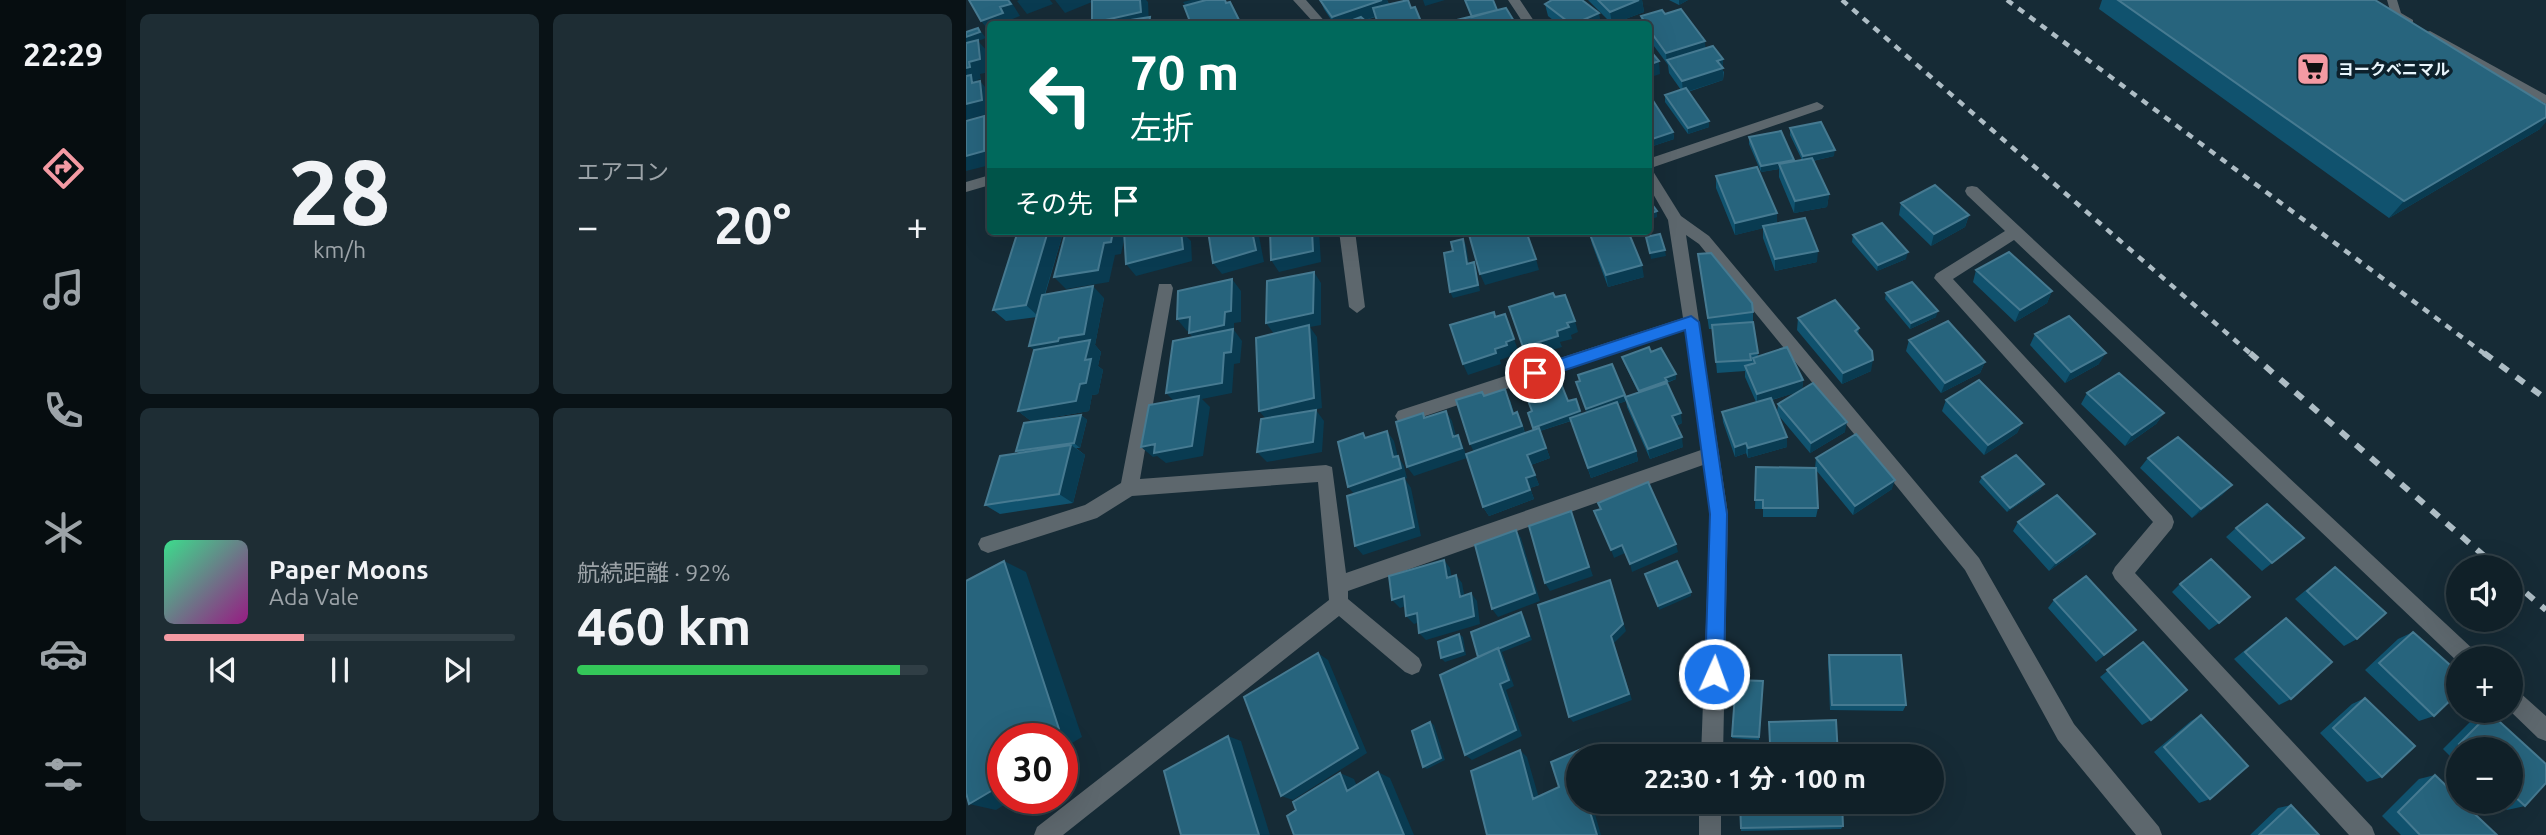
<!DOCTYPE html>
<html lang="ja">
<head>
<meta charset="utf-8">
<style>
  body { margin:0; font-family:Ubuntu,"Noto Sans JP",sans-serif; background:#1e2d34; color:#f1f3f6; height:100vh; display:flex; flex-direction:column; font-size:26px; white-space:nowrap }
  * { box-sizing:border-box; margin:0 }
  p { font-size:23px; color:#9ca3a8 }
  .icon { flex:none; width:38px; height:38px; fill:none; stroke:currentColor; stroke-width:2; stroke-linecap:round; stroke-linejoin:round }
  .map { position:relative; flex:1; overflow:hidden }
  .details { display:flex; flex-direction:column; gap:14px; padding:14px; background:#091216; width:840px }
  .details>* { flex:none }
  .guide { position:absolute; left:21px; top:21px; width:665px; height:214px; border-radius:7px; box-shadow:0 7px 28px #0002,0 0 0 2px #303e45; background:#00695c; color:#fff; overflow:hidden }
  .tools { position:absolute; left:1480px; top:555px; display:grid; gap:14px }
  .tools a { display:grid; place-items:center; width:77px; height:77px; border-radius:50%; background:#102028; box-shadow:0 7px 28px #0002,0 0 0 2px #303e45; font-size:35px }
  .speed { position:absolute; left:21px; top:723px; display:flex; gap:14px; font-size:35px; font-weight:700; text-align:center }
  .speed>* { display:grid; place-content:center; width:91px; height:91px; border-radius:50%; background:#102028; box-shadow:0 7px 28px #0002,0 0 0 2px #303e45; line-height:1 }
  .speed .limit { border:10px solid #d22; background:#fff; color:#111 }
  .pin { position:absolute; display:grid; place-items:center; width:60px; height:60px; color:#fff; margin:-30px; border:4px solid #fff; border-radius:50%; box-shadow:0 2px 7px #0007 }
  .me { position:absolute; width:77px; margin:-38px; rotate:2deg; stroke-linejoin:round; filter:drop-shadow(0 0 5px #0008) }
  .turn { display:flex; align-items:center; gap:24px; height:147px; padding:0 28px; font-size:32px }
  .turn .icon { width:91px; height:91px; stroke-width:2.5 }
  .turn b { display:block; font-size:49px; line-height:60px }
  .then { display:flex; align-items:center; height:66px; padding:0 28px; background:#0003; gap:14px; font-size:26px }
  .big { font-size:52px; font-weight:700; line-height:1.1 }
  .details .tile { flex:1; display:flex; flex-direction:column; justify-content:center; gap:10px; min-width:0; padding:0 24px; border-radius:10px; background:#1e2d34 }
  .details .dial { align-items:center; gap:0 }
  .dial b { font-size:91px; line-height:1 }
  .song { display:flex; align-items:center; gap:21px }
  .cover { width:84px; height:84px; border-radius:10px; background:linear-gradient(135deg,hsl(150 70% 55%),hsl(310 70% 35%)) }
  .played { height:7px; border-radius:4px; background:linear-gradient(90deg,#f49aa3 40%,#303e45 40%) }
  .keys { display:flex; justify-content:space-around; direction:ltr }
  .heat { display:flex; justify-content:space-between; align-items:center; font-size:38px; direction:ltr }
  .charge { height:10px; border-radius:5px; background:linear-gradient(90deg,#34c759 92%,#303e45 0) }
  .details .tiles { flex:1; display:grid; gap:14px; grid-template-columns:repeat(2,1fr) }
  .trip { position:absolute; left:600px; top:744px; width:378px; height:70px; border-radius:35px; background:#102028; box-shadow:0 7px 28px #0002,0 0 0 2px #303e45; font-weight:700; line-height:70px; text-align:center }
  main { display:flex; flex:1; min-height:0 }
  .tab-bar { display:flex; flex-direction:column; width:126px; justify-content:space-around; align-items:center; background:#060d10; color:#9ca3a8 }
  .tab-bar .icon { width:49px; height:49px }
  .tab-bar .selected { color:#f49aa3 }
  .tab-bar b { font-size:32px; color:#f1f3f6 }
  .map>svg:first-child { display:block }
</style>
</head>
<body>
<main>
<nav class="tab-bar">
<b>22:29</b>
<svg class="icon selected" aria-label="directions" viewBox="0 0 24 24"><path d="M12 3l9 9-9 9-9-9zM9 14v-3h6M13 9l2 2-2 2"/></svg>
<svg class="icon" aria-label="music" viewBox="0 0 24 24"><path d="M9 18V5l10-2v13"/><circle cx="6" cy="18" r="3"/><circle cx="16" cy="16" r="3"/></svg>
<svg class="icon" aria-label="phone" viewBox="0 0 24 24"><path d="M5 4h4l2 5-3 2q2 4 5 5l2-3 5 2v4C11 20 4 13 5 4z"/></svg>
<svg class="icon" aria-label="climate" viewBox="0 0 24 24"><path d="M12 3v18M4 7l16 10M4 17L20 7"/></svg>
<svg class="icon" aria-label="car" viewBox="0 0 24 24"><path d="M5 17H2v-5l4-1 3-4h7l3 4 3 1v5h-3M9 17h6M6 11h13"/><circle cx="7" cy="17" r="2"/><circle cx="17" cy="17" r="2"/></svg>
<svg class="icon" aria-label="filters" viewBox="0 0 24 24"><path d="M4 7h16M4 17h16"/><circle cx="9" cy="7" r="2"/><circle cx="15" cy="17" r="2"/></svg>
</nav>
<section class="details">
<div class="tiles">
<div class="tile dial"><b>28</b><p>km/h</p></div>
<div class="tile"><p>エアコン</p>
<div class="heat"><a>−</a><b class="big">20°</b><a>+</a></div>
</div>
<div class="tile">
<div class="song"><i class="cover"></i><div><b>Paper Moons</b><p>Ada Vale</p></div></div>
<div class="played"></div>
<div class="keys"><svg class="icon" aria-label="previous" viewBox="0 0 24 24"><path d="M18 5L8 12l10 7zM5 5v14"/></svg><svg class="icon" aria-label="pause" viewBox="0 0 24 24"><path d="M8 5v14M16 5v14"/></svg><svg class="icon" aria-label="next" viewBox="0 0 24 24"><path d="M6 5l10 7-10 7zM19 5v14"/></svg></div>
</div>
<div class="tile"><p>航続距離 · 92%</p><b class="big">460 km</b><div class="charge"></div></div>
</div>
</section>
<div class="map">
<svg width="1580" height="835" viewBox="0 0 1580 835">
  <rect width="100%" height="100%" fill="#162b36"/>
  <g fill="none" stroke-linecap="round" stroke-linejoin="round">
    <path fill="#5d676d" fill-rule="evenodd" d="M1421,0H1431L1435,13L1447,20V24H1439L1426,17Z
      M1464,31L1580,95V104L1460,36V32Z"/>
    <path fill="#5d676d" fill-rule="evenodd" d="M327,0H340L361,24H349Z
      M542,0H554L570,24H558Z
      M851,102L858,106L856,109L685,168L715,216L743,236L1013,558L1108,724L1193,827L1196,835H1170L1092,740L999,570L733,244L720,235L762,514L757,756H735L744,514L737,465L382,591V599L453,658L456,665L453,672L446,675L439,672L373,616L97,835H68L71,827L363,600L352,482L166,496L131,518L22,553L15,550L12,544L15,538L119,505L155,483L193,284H205L207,288L174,479L360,465L366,467L380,573L735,450L719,330L438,423L432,421L429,416L432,411L438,409L717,318L702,220L682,185V159Z
      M24,175V185L0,192V182Z
      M1006,186L1011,187L1509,651L1512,658H1493V663L1048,240L987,279L1206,516L1208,522L1206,528L1169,573L1406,827L1409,835H1383L1149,579L1146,573L1149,567L1187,522L968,278L970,274L1039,231L1001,195L999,191L1001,187Z
      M373,231H389L399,307L391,313L383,307Z
      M1545,688L1552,691L1580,716V741L1572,738L1543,710H1545Z
      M733,802H755V835H733Z"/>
    <path stroke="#aebdc5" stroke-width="4.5" stroke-dasharray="7 7" stroke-linecap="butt" d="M876,0L1286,355
      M1041,0L1520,355"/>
    <path stroke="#aebdc5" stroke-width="6" stroke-dasharray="10 10" stroke-linecap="butt" d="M1284,353L1531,567
      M1518,353L1580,399
      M1545,580L1580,610"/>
  </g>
  <path fill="#10526e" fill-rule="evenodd" d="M354,0H421L423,4L410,17L399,20L403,24H368L358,9Z
    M583,0H616L635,24H592L582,16L579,4L584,1Z
    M622,0H676L678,12L646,24Z
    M703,0H722L713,5Z
    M1136,0H1409L1574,129L1423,218L1133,9Z
    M699,14L739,41V48L758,72L757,80L722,92L743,121V127L722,134L699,102V95L715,90L703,73L702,65L682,38V24H676L675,16Z
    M682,100L707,132L708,139L687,146L682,138Z
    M824,128L868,156L847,161L863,194L861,207L828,213L813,177V169L795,172L783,144V137L828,160L827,162L836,160L824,135Z
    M750,176L811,213V224L851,262L809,271L797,238V228L769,235L750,188Z
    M935,203L1003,215L999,227L965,246L933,215Z
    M623,232L678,277L642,287L626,244Z
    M97,233L79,295L138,298L129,345L135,352L132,366L137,370L132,394L126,395L123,411L65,421L52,411L68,350L71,317L40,321L27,310Z
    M887,235L940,259L911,271L886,242Z
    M732,254L787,312V322L792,356L837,380L836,390L879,432L844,453L813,416L821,447L782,458L780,453L769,457L757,422L756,412L790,402L779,377V371L751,373L747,329H743ZM831,392L812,404L811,413L806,400Z
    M1010,270L1086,291L1081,303L1049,322L1007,282Z
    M920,293L970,317L944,329L919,299Z
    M832,318L893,328L892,335L905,371L876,384L831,330Z
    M1069,334L1133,364L1099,383L1064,345Z
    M943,340L1019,362L1014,373L975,393L940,351Z
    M685,352L710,379L701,383L716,423L710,426L717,447L684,459L661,407L660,401L651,404L670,451L672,461L625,478L605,421L574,431L584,458L565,465L573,485L564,488L568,499L523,516L517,507L508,452L518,396L544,400L548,413L556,423L559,433L568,430L602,401L615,414L621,412L610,382L660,397L672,392L658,363L656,357Z
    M1121,393L1198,413L1190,424L1159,446L1115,404Z
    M980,400L1056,423L1051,433L1018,455L976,411Z
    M115,415L121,420L114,448H110L119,455L107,503L34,514L19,505L53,453L50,451Z
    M850,458L926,489L887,515L850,470L852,508L850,517H797V509H789L790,467L849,468Z
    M1182,458L1266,485L1256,495L1226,518L1174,468Z
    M1016,477L1075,489L1041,512L1013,482Z
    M1052,522L1129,534L1122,543L1083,571L1047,531Z
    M1270,528L1338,538L1296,571L1260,537Z
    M1369,567L1391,639L1378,646L1329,599L1357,576Z
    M1214,584L1253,623L1243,630L1206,592Z
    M1088,600L1162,637L1130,662L1082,608Z
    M1320,618L1325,699L1313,705L1268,659L1309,626Z
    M1447,632L1468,716L1453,721L1399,670L1432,639Z
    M1177,642L1185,720L1176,725L1134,677Z
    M863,655L940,705L937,711L864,710L862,662Z
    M797,681L793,740L766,738V736Z
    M1399,698L1416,777L1401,782L1354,733L1386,704Z
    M1524,713L1580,764V783L1559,806L1541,810L1532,802H1545V749H1493V765L1477,749L1507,719Z
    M1235,715L1244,799L1233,803L1188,752L1225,721Z
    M1469,775L1531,835H1435L1416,816L1453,779Z
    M774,802L877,826L875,829L775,831Z
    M1325,805L1353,835H1284L1312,808Z"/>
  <path fill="#093b51" d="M42,0H44L54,16L44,20L47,24H24V32L15,21L34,7Z
    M53,0H84L87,4L61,14L51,1Z
    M89,0H124L126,2L99,13Z
    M174,0H180L182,2L183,24L184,17L189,24H127L126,23Z
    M225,0H257L225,15L217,2Z
    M416,0H421L425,11L387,24H370L366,17Z
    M457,0H479L459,6Z
    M673,0H676L678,12L646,24L644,12Z
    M713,0H722L713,5Z
    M264,2L271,14L276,24H260Z
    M633,13L635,24H608Z
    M12,28L20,38L12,41L23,53L24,72L14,74L15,79L11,80L14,85V81L24,93V113L0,120V68L3,62L0,45V37Z
    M739,41L740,54L701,60V66L700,53Z
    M757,59V80L717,93L716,81L751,61Z
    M693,61L694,74L682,78V65Z
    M18,116L24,124V165L0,171V156Z
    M1580,117V122L1574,129L1423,218L1438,201Z
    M743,121V127L722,134V128Z
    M707,132L708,139L687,146L686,139Z
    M869,150L868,156L837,163V156Z
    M828,160L827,166L813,164V169L795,172V166Z
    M863,194L861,207L828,213L829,201Z
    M691,211V217L682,221V214Z
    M811,213V225L769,235V223Z
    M1003,215L999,227L965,246L968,234Z
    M82,231H95L97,233L72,316L60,305Z
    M147,231H160L155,254L149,255L143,282L100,289L88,277L138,243Z
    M194,231H202L204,247L194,235Z
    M215,231L225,241L226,261L170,276L160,264Z
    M286,231H292L298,262L256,274L247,263Z
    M346,231H353L355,262L313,272L305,260Z
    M497,239L500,245L504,270L501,264Z
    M699,250L700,256L685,259L684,253Z
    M852,251L851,262L809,271V259Z
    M942,252L940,259L911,271L912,265Z
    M570,259L573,270L519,285L514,274Z
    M508,262L510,268L514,291L487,298L484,292Z
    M676,265L678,277L642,287L640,275Z
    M348,272L355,283V325L344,327L351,337L356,408L302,421L293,411L308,334L300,323Z
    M266,279L275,291V322L268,323V330L276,341L274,363L268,364L266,393L236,399L244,407L237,456L200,463L191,456L187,457L175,447L211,404L200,393L233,344L223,333L259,312Z
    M127,286L138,298L129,345L135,352L132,366L137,370L132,394L126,395L123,411L65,421L52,411L76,357L63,346L93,338Z
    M1086,291L1081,303L1049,322L1054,310Z
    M972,311L970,317L944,329L945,323Z
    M539,314L552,350L544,353L545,356L534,360L535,364L502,375L497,364L529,349L540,342Z
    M224,317L234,328L221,331L211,319Z
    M609,321L612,332L605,335L606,339L594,342L596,347L561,358L557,347L591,331L601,323Z
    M1140,353L1133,364L1099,383L1105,372Z
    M907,360L905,371L876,384L877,373Z
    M1019,362L1014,373L975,393L979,383Z
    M710,374V379L673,391L699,378Z
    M837,380L836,391L791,404V394Z
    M659,395L661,400L659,397L660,401L622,414L620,409Z
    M350,410L358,421L356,452L301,462L291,452Z
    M480,411L486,421L493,447L487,437Z
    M614,411L616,417L574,431L584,458L565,465L573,485L564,488L568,499L523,516L517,507L560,478L561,455L569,433L567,428Z
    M551,412L560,436L509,454L504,444Z
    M715,413L716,423L708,427L706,416Z
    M1198,413L1190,424L1159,446L1166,435Z
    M115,415L121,420L114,448L108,443Z
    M881,422L879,432L844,453L845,443Z
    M1056,423L1051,433L1018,455L1022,445Z
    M421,431L428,441L433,461L432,456L438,466L441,478L439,479L445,488L455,536L397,555L389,546L390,496L382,487L427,457Z
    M492,435L497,446L501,458L448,476L441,467Z
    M716,437L717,447L684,459L682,449Z
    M821,437V447L782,458V448Z
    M780,443V453L769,457V447Z
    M105,445L119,455L107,503L93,494Z
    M670,451L672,461L625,478L622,468Z
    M929,480L926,489L887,515L889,506Z
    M1078,484L1075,489L1041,512L1044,508Z
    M1266,485L1256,495L1226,518L1235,509Z
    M605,511L627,576L584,591L579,583Z
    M550,530L555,538L574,601L532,617L526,609Z
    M1129,534L1122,543L1083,571L1090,563Z
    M710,544L712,552L666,572L664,564Z
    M656,545L659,553L648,558L645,550Z
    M478,560L484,568L487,586L481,578Z
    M38,561L60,572L116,737L96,749V738H78Z
    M490,575L496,583L500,605L494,597Z
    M644,580L660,631L648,643L666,700L607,722L603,717L645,636Z
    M725,592V596L693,610L692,606Z
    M505,593L511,601L514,624L460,640L453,633Z
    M438,596L445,604L434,608L426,600Z
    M555,612L558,616L566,640L536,652L537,655L548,686L540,690L556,736L506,760L499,755L512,657Z
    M451,613L458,621L448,624L440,616Z
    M493,634L497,637L500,655L479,662L475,658Z
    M352,653L362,660L401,753L327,800L315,796Z
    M464,722L468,725L479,760L461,769L457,767Z
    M262,736L275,741L304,835H293Z
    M622,746L627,753L628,756H625Z
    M554,750L561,757L575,805L567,799Z
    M412,772L424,778L448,835H438Z
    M374,773L388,779L395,796L381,791Z
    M37,784V798H49L30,810L3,804Z
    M621,802H631L626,804L635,835H631Z"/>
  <path fill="#27647d" stroke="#467a91" stroke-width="2" d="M3,0H42L45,4L34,7L37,13L15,21Z
    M126,0H174L175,12L126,23Z
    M240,0H259L260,3L264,2L273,20L260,24H225L218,6Z
    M354,0H416L366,17Z
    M442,0L445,8L449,7L456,24H412L407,8Z
    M499,0H527L531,10L506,17Z
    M586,0H616L633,13L608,24H605L579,4Z
    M632,0H673L644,12Z
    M1152,0H1409L1580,105V117L1438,201Z
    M540,8L548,21L536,24H489L487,21Z
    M715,9L739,41L700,53L682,28V24H680L675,16L696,10L699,14Z
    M184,17L183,24H139Z
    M395,17L403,24H381L379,23Z
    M295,21L296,24H281Z
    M12,28L14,32L0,37V32Z
    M12,40L14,59L3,62L4,67L0,68V43Z
    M747,46L757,59L751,61L757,68L716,81L701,60Z
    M687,54L693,61L682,65V56Z
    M5,75L6,83L14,81L16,100L0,104V76Z
    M720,88L743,121L722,128L699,95Z
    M686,99L707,132L686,139L682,133V100Z
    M18,116V151L0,156V121Z
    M855,122L869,150L837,156L824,128Z
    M815,131L828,160L795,166L783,137Z
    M846,158L863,194L829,201L813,164Z
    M791,167L811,213L769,223L750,176Z
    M969,185L1003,215L968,234L935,203Z
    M682,199L691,211L682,214Z
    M839,218L852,251L809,259L797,226Z
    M916,223L942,252L912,265L887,235Z
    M52,231H82L60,305L27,310Z
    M100,231H147L145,242L138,243L132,270L88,277Z
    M158,231H194V235L209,231H215L217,249L160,264Z
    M242,231H286L290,250L247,263Z
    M304,231H346L347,251L305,260Z
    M502,231H560L570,259L514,274Z
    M628,231H662L676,265L640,275L623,232Z
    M694,234L699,250L684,253L680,237Z
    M497,239L501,264L508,262L512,285L484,292L478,253L487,251L485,242Z
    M1043,252L1086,291L1054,310L1010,270Z
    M745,253L786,303L787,312L742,318L732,254Z
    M348,272L347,313L300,323L301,281Z
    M266,279L265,311L259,312L258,325L223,333L224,317L211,319L212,291Z
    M946,282L972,311L945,323L920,293Z
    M127,286L118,334L93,338L92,341L63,346L76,295Z
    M587,293L589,297L599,295L609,321L601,323L603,327L591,331L592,336L557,347L543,307Z
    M869,300L893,328L889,331L906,351L907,360L877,373L832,318Z
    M528,312L529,317L539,314L548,339L540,342L541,345L529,349L530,353L497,364L484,325Z
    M1103,316L1140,353L1105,372L1069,334Z
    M982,321L1019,362L979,383L943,340Z
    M787,322L792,353L784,354L785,360L750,362L746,325Z
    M343,325L348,398L293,411L290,338Z
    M267,329L265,352L258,353L256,383L200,393L207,341Z
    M124,340L119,360L125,359L120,383L114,384L110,401L52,411L68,350Z
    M683,347L685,352L695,348L710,374L699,378L701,381L673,391L656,357Z
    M821,347L837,380L791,394L779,366L789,363L787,358Z
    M646,364L659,395L620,409L610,382L614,381L612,375Z
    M1153,373L1198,413L1166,435L1121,393Z
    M1013,380L1056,423L1022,445L980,400Z
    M594,381L602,401L610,399L614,411L567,428L562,413L566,411L559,393Z
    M701,383L715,413L706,416L716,437L682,449L659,397Z
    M847,383L881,422L845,443L812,404Z
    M539,389L547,414L551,412L556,426L504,444L490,400L516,392L518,396Z
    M233,396L226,446L188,453L189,444L175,447L183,405Z
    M805,398L821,437L782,448L780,443L769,447L756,412Z
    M651,402L670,451L622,468L604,418Z
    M350,410L347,442L291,452L295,419Z
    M480,411L487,437L492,435L496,448L441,467L430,422L457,413L458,418Z
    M115,415L108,443L50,451L58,423Z
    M573,428L580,448L561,455L569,475L560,478L564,490L517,507L500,454Z
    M421,431L427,457L432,456L435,468L382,487L372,442L397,433L399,438Z
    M890,434L929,480L889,506L850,458Z
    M1212,437L1266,485L1235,509L1182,458Z
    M105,445L93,494L19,505L34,456Z
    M1050,455L1078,484L1044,508L1016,477Z
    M790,467L850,468L852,508H797V500H789Z
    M438,478L448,527L389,546L381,496Z
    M682,482L710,544L664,564L656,545L645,550L628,511L635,509L632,503Z
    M1091,495L1129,534L1090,563L1052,522Z
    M1301,504L1338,538L1306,563L1270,528Z
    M605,511L623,567L579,583L563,526Z
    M550,530L569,593L526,609L509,545Z
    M1245,559L1284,597L1253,623L1214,584Z
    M478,560L481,578L490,575L494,597L505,593L508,616L453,633L451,613L440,616L438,596L426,600L423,576Z
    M38,561L93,729L78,738H37V784L3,804L0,793V581Z
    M711,561L725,592L692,606L679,574Z
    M1369,567L1420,613L1391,639L1341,591Z
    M1120,576L1170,630L1138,655L1088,600Z
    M644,580L657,624L645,636L663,694L603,717L572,605Z
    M555,612L563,636L532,649V648L512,657L505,632Z
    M1320,618L1366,662L1325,699L1279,652Z
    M1447,632L1493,673V692L1468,716L1413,663Z
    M493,634L497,651L475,658L472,642Z
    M1177,642L1221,690L1185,720L1141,670Z
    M532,648L543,680L534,684L550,730L499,755L474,675Z
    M352,653L392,748L315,796L278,697Z
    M863,655H935L940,705H866Z
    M770,680L797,681L793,737L766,736Z
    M1399,698L1449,746L1416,777L1367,728Z
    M1524,713L1580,764V783L1559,806L1545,793V749H1498L1493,744Z
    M1235,715L1282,766L1244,799L1198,747Z
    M870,720L872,756H773V744L804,743L803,722Z
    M464,722L475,758L457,767L446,731Z
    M262,736L293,835H215L198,771Z
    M622,746L625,756H612V802H621L631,835H521L505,771L554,750L567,799L593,787L585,762Z
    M412,772L438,835H328L321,816L330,810L327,802L374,773L381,791Z
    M1469,775L1493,798V802H1496L1531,835H1454L1432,812Z
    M774,802H876L877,826L775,828Z
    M1325,805L1353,835H1293Z"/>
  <path fill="#1a73e8" stroke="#114b97" stroke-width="2" d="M725,316L733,322L761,514L758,674L755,680L748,683L741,680L739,674L744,514L719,330L569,380L561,373L563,369Z"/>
  <defs>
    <symbol id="supermarket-square" viewBox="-11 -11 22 22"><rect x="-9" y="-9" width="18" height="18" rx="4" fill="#f49aa3" stroke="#0d212c"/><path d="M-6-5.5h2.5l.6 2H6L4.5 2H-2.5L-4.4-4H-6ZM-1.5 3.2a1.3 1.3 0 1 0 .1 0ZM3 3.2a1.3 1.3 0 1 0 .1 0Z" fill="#111"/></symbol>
  </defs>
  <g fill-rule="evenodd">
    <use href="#supermarket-square" x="1328" y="50" width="38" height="38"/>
  </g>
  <g text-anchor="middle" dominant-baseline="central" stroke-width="7" stroke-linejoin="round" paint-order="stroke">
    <g font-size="16" font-weight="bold" fill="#e8f5fc" stroke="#0d212c" text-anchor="start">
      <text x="1372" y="69">ヨークベニマル</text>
    </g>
  </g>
</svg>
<div class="tools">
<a><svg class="icon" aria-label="sound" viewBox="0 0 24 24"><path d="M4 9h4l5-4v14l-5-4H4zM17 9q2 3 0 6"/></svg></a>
<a>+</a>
<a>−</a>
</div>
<div class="speed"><div class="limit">30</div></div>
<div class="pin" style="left:569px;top:373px;background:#d93025"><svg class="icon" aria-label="arrive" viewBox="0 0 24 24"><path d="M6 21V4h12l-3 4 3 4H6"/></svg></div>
<svg class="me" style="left:748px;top:674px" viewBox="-20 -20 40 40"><circle r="17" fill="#1a73e8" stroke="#fff" stroke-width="3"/><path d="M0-11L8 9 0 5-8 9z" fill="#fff"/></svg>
<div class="trip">22:30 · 1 分 · 100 m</div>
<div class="guide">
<div class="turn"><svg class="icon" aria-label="left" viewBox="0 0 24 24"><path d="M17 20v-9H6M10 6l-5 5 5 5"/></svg><div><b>70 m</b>左折</div></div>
<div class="then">その先<svg class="icon" aria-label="arrive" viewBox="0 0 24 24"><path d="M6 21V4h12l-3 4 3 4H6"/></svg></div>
</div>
</div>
</main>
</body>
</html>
